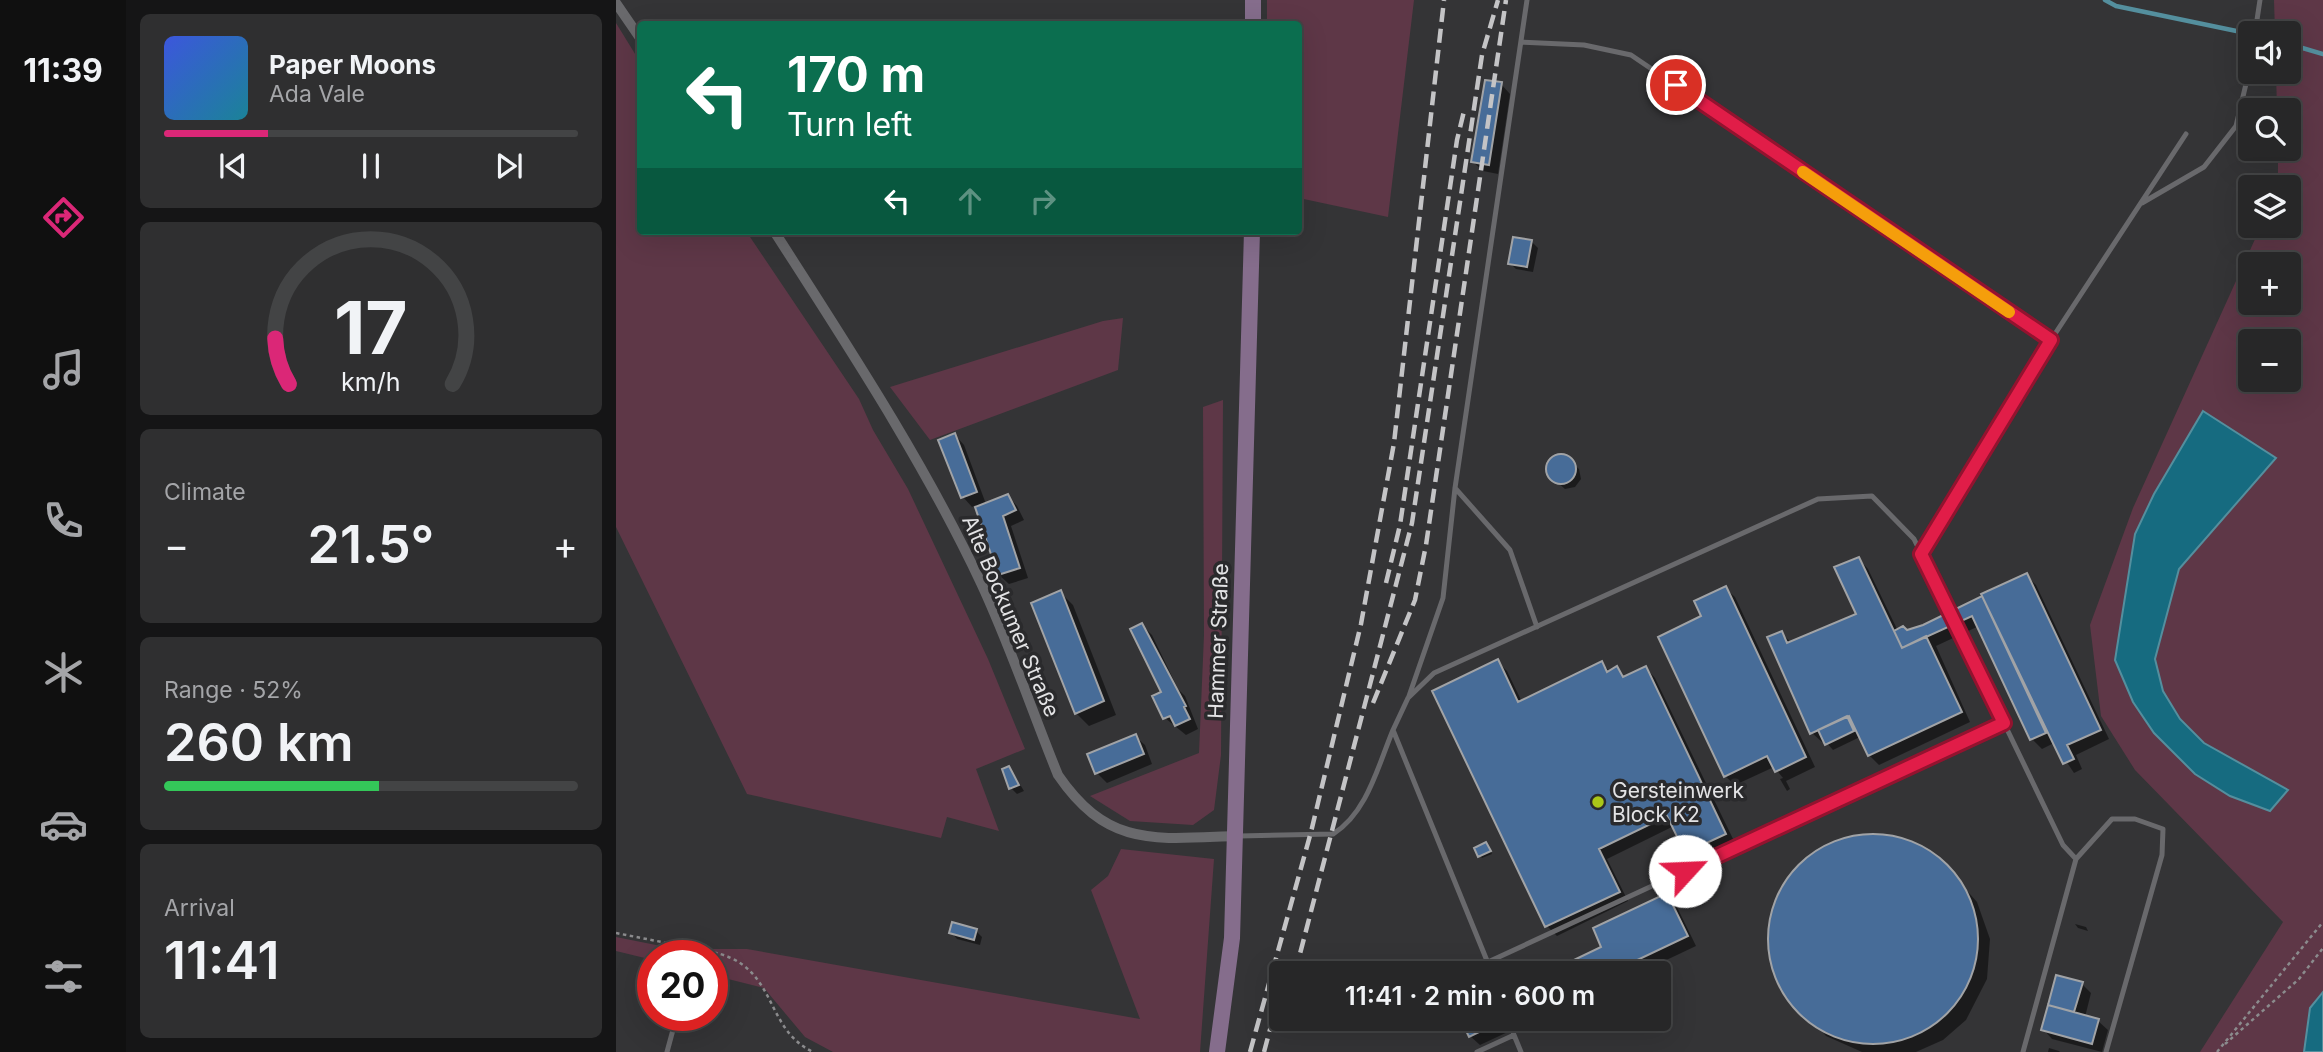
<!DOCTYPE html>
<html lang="en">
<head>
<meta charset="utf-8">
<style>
  body { margin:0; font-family:Inter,sans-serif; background:#2f2f30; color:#f1f3f6; height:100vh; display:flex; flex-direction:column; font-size:26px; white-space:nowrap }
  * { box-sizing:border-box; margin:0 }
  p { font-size:23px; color:#a4a5a8 }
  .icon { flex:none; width:38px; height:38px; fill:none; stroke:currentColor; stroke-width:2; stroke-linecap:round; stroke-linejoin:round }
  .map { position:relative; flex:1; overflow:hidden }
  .drawer { display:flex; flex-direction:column; gap:14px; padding:14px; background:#151516; width:490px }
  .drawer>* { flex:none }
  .banner { position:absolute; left:21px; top:21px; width:665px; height:214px; border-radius:7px; box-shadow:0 7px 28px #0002,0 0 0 2px #434445; background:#0b6e4f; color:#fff; overflow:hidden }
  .buttons { position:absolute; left:1622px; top:21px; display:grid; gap:14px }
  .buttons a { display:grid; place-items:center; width:63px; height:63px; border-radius:7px; background:#272728; box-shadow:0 7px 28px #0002,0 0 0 2px #434445; font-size:35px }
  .speed { position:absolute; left:21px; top:940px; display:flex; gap:14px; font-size:35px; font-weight:700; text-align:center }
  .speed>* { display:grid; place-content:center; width:91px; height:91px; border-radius:50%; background:#272728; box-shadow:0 7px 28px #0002,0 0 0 2px #434445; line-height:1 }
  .speed .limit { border:10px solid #d22; background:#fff; color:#111 }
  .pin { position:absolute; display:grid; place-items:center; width:60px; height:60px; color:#fff; margin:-30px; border:4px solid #fff; border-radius:50%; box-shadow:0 2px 7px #0007 }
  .me { position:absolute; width:77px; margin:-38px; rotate:65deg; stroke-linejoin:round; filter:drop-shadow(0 0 5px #0008) }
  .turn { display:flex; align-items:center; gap:24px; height:147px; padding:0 35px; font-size:32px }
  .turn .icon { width:91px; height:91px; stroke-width:2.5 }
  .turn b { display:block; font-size:49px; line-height:60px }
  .lanes { display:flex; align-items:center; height:66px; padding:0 35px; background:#0003; justify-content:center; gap:35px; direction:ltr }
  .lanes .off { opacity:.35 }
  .big { font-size:52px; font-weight:600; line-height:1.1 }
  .drawer .card { flex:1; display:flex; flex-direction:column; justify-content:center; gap:10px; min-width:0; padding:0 24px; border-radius:10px; background:#2f2f30 }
  .drawer .dial { align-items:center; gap:0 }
  .dial svg { height:182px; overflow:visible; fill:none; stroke:#434445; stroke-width:7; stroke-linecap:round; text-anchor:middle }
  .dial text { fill:#f1f3f6; stroke:none }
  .song { display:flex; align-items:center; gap:21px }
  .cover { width:84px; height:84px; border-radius:10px; background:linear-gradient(135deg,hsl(230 70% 55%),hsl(190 70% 35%)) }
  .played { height:7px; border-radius:4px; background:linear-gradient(90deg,#db2777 25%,#434445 25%) }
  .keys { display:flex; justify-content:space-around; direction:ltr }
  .heat { display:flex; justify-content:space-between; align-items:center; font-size:38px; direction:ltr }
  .charge { height:10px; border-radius:5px; background:linear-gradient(90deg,#34c759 52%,#434445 0) }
  .trip { position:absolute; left:653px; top:961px; width:402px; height:70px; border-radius:7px; background:#272728; box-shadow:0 7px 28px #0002,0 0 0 2px #434445; font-weight:600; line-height:70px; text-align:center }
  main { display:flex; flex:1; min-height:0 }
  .menu { display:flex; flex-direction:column; width:126px; justify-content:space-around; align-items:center; background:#101010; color:#a4a5a8 }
  .menu .icon { width:49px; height:49px }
  .menu .current { color:#db2777 }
  .menu b { font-size:32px; color:#f1f3f6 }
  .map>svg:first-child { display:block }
</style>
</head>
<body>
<main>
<nav class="menu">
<b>11:39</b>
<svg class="icon current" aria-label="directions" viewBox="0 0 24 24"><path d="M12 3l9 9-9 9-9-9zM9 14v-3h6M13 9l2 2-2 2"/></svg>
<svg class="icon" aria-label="music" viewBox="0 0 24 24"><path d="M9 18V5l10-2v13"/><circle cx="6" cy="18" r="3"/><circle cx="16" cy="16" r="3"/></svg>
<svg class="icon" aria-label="phone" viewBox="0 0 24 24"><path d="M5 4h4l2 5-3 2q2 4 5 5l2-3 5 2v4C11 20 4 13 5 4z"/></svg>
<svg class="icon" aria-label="climate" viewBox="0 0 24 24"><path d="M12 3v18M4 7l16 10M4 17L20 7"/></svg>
<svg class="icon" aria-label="car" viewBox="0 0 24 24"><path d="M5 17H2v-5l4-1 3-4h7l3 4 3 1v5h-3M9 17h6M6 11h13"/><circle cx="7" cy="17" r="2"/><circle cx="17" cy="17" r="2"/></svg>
<svg class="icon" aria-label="filters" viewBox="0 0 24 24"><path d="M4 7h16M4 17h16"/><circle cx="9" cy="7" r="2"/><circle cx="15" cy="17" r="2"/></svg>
</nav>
<section class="drawer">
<div class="card">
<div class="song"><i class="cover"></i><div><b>Paper Moons</b><p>Ada Vale</p></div></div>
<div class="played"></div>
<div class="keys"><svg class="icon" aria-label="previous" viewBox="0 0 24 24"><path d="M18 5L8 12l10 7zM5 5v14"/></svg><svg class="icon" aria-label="pause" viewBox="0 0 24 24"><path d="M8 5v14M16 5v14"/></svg><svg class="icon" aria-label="next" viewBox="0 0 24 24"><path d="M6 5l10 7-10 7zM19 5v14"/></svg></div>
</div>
<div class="card dial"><svg viewBox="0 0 100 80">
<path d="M14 69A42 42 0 1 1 86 69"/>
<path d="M14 69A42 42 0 0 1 8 49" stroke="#db2777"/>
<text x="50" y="56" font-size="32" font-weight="700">17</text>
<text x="50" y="72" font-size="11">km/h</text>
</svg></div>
<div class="card"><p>Climate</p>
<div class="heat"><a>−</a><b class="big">21.5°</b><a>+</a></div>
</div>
<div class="card"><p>Range · 52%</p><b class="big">260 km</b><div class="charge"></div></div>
<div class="card"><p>Arrival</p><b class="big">11:41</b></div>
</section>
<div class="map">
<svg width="1707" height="1052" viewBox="0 0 1707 1052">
  <rect width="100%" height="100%" fill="#343436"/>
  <path fill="#5e3747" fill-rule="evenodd" d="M651,0H798L772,217L683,198L682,24H651Z
    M1658,0H1707V992L1694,1008L1688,1052H1584L1667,922L1519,770L1485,716L1474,625L1517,508L1645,226H1673V187H1662V149H1673V110H1661L1660,72H1673V33H1659ZM1634,264H1673V303H1634ZM1634,341H1673V380H1634Z
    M0,23L24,62V231H130L243,399L257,430L292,489L372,659L409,749L360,769L383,831L331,817L325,838L131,794L0,527Z
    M507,318L502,370L314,440L274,387L487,321Z
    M607,400L605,755L598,810L577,825L514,821L474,796L583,753L588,635L587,407Z
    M505,849L598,859L584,1052H217L189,1037L148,988L96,975V956H37V960L0,951V937L60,949H131L524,1019L475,890L492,876Z"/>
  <path fill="#166b80" stroke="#548f9e" stroke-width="2" d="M1587,411L1660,458L1563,569L1539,659L1547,691L1564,719L1588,743L1672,790L1654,811L1614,796L1579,774L1538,733L1517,702L1499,660L1519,534L1538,494Z
    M1707,992V1052H1688L1694,1008Z"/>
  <path fill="#0007" d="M885,84L894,94L882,174L867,171L857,162Z
    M916,242L922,248L917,272L900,269L894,263Z
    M339,435L348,445L370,504L392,496L401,506L408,520L395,526L412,578L393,584L383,575L360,505L356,507L347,497Z
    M948,456L963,469L965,479L959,487L949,489L934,476L932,466L938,458Z
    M1243,559L1252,569L1282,631L1291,632L1308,627L1410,575L1420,585L1493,739L1460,755L1466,769L1458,773L1438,743L1426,749L1416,739L1363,626L1320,646L1354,722L1263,765L1253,755L1244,737L1217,750L1209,741L1206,742L1196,733L1165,633L1176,643L1242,615Z
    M1109,588L1119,597L1199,767L1170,781L1174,789L1171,791L1164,779L1167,778L1158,767L1119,785L1109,776L1088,617Z
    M444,592L457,605L500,715L473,726L460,713Z
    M526,625L536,635L562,689L569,696L582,729L570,735L549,718L538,697L547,693Z
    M881,661L891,671L906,702L986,663L994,672L1001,669L1010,678L1030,668L1039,678L1119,843L1080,862L1071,852L1058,826L991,859L1012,901L941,936L931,926L818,691Z
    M519,736L529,745L536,764L491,783L481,773Z
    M396,771L408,791L401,794L395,788Z
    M1244,836L1285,839L1321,857L1361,902L1374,939L1371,979L1350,1020L1327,1040L1300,1052H1246L1210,1036L1166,987L1155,958L1157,912L1179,871L1203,851Z
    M873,847L876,854L866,858L864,856Z
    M1051,895L1060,905L1080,946L1023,973H936L988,948Z
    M1459,924L1470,927L1472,931L1462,928Z
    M360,931L366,937L364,945L341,939L335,932Z
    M1441,977L1466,984L1475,993L1469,1017L1482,1021L1492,1030L1486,1052L1436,1039L1427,1029Z
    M846,1018H891L896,1030L864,1045L854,1036Z
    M1433,1048L1443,1051L1444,1052H1432Z"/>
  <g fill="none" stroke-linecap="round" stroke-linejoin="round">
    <path stroke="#548f9e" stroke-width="4.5" d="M1489,0L1500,6L1630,33
      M1673,44L1707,54"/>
  </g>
  <path fill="#476c98" stroke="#a1a3a6" stroke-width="2" d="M869,80L886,82L873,165L855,162Z
    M897,237L916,240L911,267L892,264Z
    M339,433L361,492L345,498L322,440Z
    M930 469a15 15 0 1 1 30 0a15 15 0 1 1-30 0Z
    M392,494L400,510L387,516L404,568L382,575L359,507Z
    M1243,557L1286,648L1310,636L1346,712L1252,756L1233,716L1194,734L1151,637L1166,631L1171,643L1240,614L1218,567Z
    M1411,573L1485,730L1451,745L1458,759L1447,764L1365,594Z
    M1110,586L1190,757L1159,772L1151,756L1108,777L1042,637L1085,616L1078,601Z
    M445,590L488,701L459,714L415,603Z
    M1366,596L1430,733L1414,740L1356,616L1286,648L1278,631L1287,626L1291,630L1307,625Z
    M526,623L570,706L568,707L574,719L559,726L554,716L547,719L536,696L545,692L514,629Z
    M882,659L902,702L986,661L991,672L1001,666L1007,677L1030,666L1110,834L1069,853L1051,816L983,849L1004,892L929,927L816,691Z
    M1231,716L1238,731L1209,745L1202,730Z
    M520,734L528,754L479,774L471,754Z
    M393,766L403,785L393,789L386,769Z
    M1152 939a105 105 0 1 1 210 0a105 105 0 1 1-210 0Z
    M870,842L875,851L862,857L858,848Z
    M1051,893L1072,936L994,973H931L985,947L977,928Z
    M336,922L361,929L358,940L333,933Z
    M1440,975L1467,982L1458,1012L1432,1005Z
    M1432,1005L1483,1019L1476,1044L1425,1030Z
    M844,1018H887L888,1020L853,1037Z"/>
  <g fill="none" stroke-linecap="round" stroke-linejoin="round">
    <path stroke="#8b8b8d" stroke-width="2.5" stroke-dasharray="3.5 3.5" stroke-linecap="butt" d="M0,933L71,947
      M91,951C164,963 145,1027 197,1052
      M1609,1044L1683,979L1707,948
      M1601,1052L1707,922"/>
    <path stroke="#69696c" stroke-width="5" d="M1639,33L1644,0
      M905,42L968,45L1015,55L1435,340
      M1526,203L1588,167L1620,126L1634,67
      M839,488L894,550L921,627
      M1305,554L1435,340L1570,134
      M793,696L827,598L839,488L911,0
      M1388,723L1447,845L1460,859
      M623,836L717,834C751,813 762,766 777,730
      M79,956L81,949
      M872,962L1388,723L1298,539L1256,496L1202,499L818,673L792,698L777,730L876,973
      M898,1035L905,1052
      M51,1052L61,1015
      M861,1052L898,1035L892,1018
      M1407,1052L1460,859L1496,819H1519L1547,829L1546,855L1490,1052"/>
    <path stroke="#69696c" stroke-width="10" d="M0,3L24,38
      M158,231C231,345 307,460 365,583C394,645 416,711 442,775C492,848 539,839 619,836"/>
    <path stroke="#856d8c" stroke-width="16" d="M637,0V24
      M601,1052L616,938L636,231"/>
    <path stroke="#c4c4c6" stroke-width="4.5" stroke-dasharray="14 7" stroke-linecap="butt" d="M770,583L784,525L841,140L849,107
      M757,703L799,600L810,545L890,0
      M679,973L796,523L866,55L882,0
      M634,1052L695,832L745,624L778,443L828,0
      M648,1052L665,988"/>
  </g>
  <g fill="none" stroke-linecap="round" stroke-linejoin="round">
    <defs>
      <path id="route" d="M1060,85L1435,340L1305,554L1388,723L1069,871"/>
    </defs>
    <use href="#route" stroke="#92132f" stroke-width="18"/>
    <use href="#route" stroke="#e11d48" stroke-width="12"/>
    <path stroke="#f59e0b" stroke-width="12" d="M1187,172L1393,312"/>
  </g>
  <circle fill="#aac718" stroke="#2a2a2c" stroke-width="2.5" cx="982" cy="802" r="7"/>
  <g text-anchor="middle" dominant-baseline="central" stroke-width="7" stroke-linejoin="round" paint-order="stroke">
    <g font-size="21" fill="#e3e3e5" stroke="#2a2a2c">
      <text transform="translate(395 616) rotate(67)">Alte Bockumer Straße</text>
      <text transform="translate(602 641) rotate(-88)">Hammer Straße</text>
    </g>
    <g font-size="21" fill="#e3e3e5" stroke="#2a2a2c" text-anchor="start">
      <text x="996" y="790">Gersteinwerk<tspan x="996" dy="24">Block K2</tspan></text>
    </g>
  </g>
</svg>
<div class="buttons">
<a><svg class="icon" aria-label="sound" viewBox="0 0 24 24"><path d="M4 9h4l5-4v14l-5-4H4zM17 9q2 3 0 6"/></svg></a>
<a><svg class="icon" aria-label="search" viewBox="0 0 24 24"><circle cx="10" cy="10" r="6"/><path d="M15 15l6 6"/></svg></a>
<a><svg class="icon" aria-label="layers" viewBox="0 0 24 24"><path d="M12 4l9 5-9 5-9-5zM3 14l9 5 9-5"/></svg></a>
<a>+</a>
<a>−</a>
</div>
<div class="speed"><div class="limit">20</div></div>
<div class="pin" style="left:1060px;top:85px;background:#d93025"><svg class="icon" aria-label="arrive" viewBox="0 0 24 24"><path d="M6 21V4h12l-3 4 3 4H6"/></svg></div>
<svg class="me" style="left:1069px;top:871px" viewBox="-20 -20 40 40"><circle r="19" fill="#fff"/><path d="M0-13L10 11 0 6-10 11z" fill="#e11d48"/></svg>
<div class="trip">11:41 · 2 min · 600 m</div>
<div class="banner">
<div class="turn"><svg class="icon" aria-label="left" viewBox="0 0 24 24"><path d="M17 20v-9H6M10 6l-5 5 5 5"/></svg><div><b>170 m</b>Turn left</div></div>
<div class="lanes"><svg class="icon" aria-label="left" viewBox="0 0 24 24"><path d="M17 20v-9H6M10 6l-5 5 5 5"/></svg><svg class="icon off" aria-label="ahead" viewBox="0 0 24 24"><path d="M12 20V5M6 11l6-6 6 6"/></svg><svg class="icon off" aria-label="right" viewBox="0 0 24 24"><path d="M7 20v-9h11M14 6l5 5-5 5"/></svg></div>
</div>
</div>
</main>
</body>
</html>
